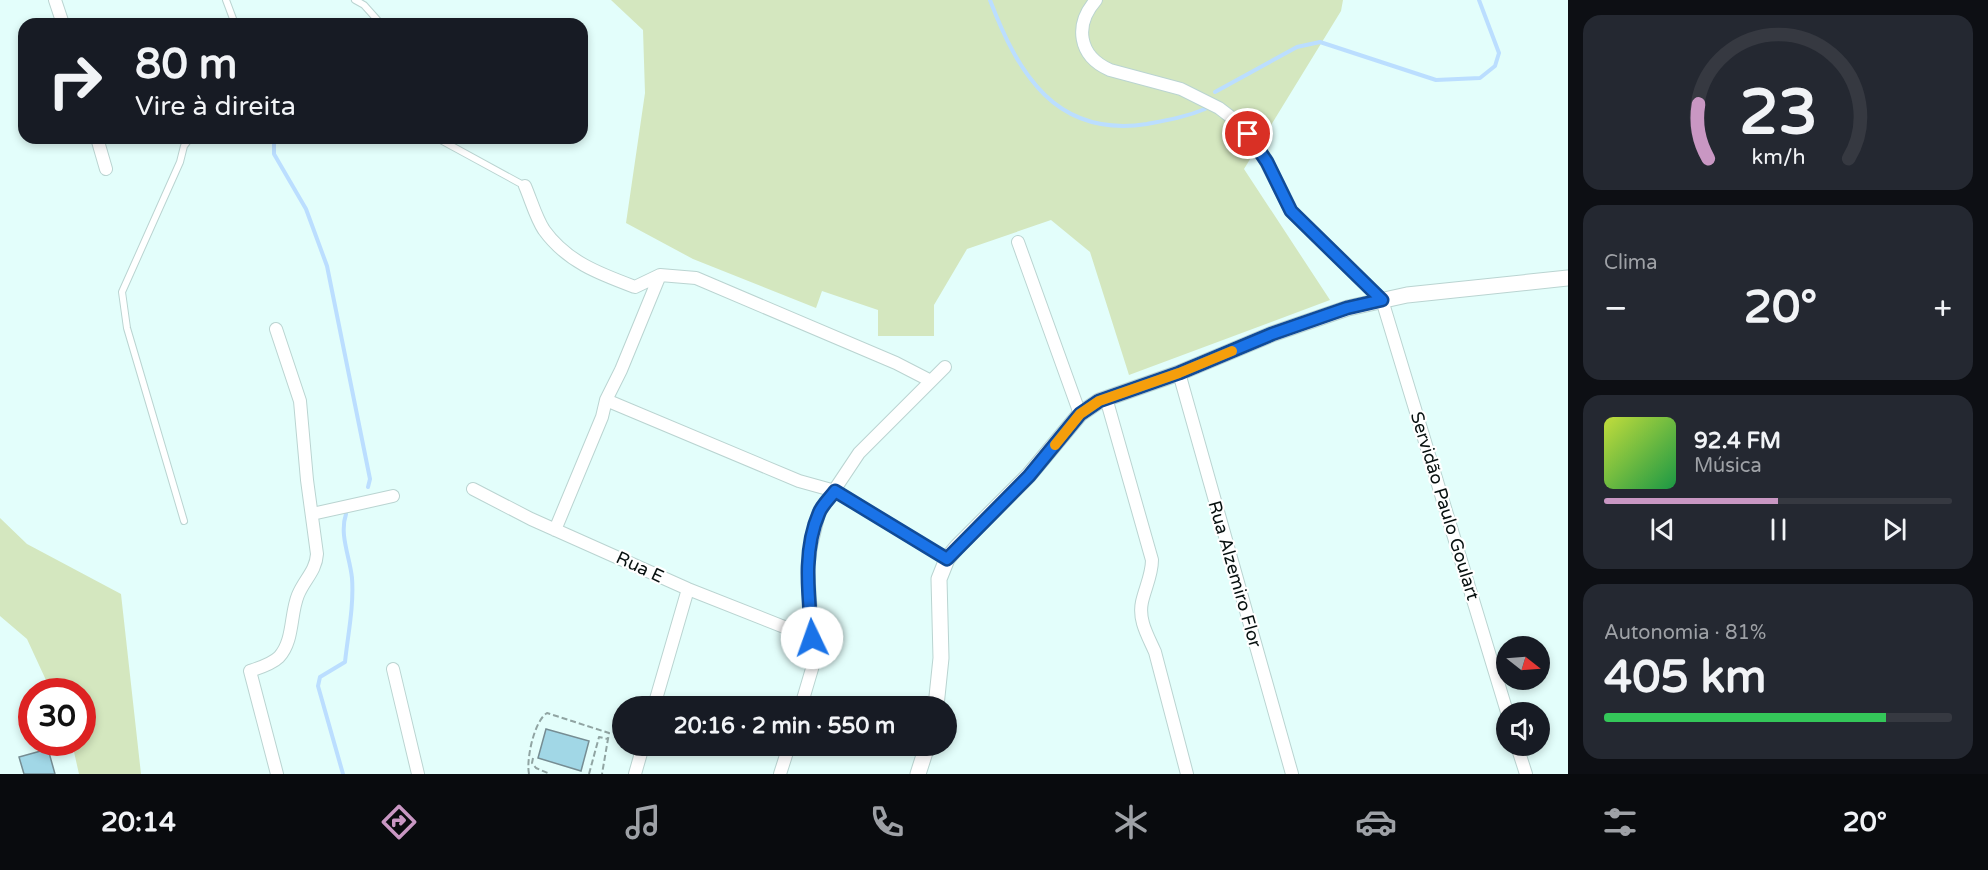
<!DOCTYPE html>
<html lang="pt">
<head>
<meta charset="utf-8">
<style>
  body { margin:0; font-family:"Varela Round",sans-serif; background:#242831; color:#f1f3f6; height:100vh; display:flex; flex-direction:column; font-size:22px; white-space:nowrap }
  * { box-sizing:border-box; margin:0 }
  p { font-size:20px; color:#9ea1a6 }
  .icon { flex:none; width:33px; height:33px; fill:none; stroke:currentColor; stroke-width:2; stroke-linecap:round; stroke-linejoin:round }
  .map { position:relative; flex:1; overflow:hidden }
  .sheet { display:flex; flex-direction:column; gap:15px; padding:15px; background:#0d0f14; width:420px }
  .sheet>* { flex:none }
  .top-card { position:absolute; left:18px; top:18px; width:570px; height:126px; border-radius:18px; box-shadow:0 3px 9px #0003; background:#171b24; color:#f1f3f6; overflow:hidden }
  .needle { width:39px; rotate:107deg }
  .controls { position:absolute; left:1496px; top:636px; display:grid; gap:12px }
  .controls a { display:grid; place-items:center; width:54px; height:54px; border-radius:50%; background:#171b24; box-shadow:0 3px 9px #0003; font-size:30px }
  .speed { position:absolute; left:18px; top:678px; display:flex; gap:12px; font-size:30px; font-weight:700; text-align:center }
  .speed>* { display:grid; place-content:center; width:78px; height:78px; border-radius:50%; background:#171b24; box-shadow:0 3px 9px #0003; line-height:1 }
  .speed .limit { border:9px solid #d22; background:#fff; color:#111 }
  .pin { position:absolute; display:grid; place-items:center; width:51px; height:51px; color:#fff; margin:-26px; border:3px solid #fff; border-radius:50%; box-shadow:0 2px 6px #0007 }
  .me { position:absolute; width:66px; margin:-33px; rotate:357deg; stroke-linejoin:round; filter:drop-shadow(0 0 4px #0008) }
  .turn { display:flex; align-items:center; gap:21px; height:126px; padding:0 18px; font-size:27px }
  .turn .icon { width:78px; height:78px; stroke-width:2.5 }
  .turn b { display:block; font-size:42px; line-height:51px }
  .big { font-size:45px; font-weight:800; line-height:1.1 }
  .sheet .widget { flex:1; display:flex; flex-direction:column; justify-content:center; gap:9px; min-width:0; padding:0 21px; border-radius:18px; background:#242831 }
  .sheet .dial { align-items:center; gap:0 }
  .dial svg { height:156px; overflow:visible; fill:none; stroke:#363941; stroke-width:7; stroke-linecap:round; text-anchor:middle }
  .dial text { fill:#f1f3f6; stroke:none }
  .song { display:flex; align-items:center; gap:18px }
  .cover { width:72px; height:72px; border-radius:9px; background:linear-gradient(135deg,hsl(70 70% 55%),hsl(140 70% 35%)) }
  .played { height:6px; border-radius:3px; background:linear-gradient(90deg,#c997c3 50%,#363941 50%) }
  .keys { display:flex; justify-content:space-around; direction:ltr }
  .heat { display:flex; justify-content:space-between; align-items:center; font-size:33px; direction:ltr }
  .charge { height:9px; border-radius:4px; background:linear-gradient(90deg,#34c759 81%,#363941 0) }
  .trip { position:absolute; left:612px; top:696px; width:345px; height:60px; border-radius:30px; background:#171b24; box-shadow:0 3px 9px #0003; font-weight:800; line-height:60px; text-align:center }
  .tab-bar { display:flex; height:96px; justify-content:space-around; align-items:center; background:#090b0e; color:#9ea1a6 }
  .tab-bar .icon { width:42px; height:42px }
  .tab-bar .selected { color:#c997c3 }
  .tab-bar b { font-size:27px; color:#f1f3f6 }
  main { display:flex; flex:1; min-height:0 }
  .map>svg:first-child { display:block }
</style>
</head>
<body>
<main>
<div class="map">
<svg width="1568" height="774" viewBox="0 0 1568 774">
  <rect width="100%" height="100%" fill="#e3fefb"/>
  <path fill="#d4e7bf" d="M611,0H1343L1341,11L1244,169L1330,300L1129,375L1090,252L1051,220L967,249L934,305V336H878V310L822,291L816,308L693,259L626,223L645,93L643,30Z
    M0,518L27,544L121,594L141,774H79L72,743L82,742V692L51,691L27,639L0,616Z"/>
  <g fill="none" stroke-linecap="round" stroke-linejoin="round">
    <path stroke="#bbdeff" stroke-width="4" d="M990,0C1018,74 1056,138 1147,124C1168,120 1186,117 1205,109
      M1215,92L1297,47L1320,42L1436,80L1480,78L1495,66L1499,53L1479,0
      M274,139V154L306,209L327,266L370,479L368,487
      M343,774L318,686L320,677L345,662C348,634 354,606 352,578C350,557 339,535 346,514"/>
  </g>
  <path fill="#a1d7e6" stroke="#768d93" stroke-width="1.5" d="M546,729L589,741L581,771L538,758Z
    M48,749L55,774H24L19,757Z"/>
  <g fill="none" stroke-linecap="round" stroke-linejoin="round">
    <defs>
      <path id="service" d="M226,0L235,24
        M355,0L364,5L381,24
        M437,138L525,186
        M184,521L127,328L122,292L180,162L184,146L190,138"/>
      <path id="minor" d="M55,0L63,24
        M1096,0C1074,25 1078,56 1110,70L1181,89L1219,108L1236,121L1259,148L1291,211L1382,300L1507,712
        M97,138L106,169
        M525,186C531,200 536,218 544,230C567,262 600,274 635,287L660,275L696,278L896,363L931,381
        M1018,242L1080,414
        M276,329L300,401L307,480L317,554C316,571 304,580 298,595C290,614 294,641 279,657C272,664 259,668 250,671L277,774
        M1179,373L1292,774
        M1106,398L1152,560C1152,575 1145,588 1142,602C1138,620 1148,636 1155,652L1187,774
        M606,400L799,481L835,491L947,559
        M473,489L531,519L688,589L812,638
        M312,514L393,496
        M555,530L602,417L606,400L621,370L660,275
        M393,669L418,774
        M654,706L688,589
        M801,706L814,662L808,569L811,546L819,513L859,453L945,367
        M1517,746L1526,774
        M635,774L643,746
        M780,774L789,746"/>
      <path id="tertiary" d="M936,706L941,658L939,579L947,559L957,547L1029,475L1080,414L1099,401L1179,373L1272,334L1348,308L1407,295L1568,278
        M918,774L927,746"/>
    </defs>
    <use href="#service" stroke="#bad4d1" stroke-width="8"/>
    <use href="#minor" stroke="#bad4d1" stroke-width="14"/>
    <use href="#tertiary" stroke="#bad4d1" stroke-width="17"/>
    <path stroke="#90a4a2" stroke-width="2" stroke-dasharray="6 3" stroke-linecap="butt" d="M533,758L532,763L536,768L550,774
      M529,774C526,760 534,721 547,713L609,733L602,774
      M589,774L599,737L608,739"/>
    <use href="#service" stroke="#fff" stroke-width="6"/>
    <use href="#minor" stroke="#fff" stroke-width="12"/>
    <use href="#tertiary" stroke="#fff" stroke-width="15"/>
  </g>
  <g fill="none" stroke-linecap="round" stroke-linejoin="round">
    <defs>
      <path id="route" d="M812,638C809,597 802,552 819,513C822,505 830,498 835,491L947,559L1029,476L1080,414L1099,401L1179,373L1272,334L1347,308L1382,300L1291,211L1267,162L1248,134"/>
    </defs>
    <use href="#route" stroke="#114b97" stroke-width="15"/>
    <use href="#route" stroke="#1a73e8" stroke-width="10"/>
    <path stroke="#f59e0b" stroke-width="10" d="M1055,445L1080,414L1099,401L1179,373L1232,351"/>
  </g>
  <g text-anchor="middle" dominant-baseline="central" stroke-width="4.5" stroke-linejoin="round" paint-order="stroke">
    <g font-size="18" fill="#081110" stroke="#fff">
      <text transform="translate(1445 506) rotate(73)">Servidão Paulo Goulart</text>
      <text transform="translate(640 567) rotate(25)">Rua E</text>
      <text transform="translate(1235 574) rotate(74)">Rua Alzemiro Flor</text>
    </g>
  </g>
</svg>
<div class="controls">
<a><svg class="needle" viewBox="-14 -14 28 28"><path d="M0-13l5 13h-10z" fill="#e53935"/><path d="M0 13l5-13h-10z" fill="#9ea1a6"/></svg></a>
<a><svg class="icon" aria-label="sound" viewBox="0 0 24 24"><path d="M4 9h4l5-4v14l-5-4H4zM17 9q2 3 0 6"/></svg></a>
</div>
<div class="speed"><div class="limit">30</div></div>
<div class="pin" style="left:1248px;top:134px;background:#d93025"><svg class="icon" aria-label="arrive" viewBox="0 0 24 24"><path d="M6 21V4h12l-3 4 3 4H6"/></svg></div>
<svg class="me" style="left:812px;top:638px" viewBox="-20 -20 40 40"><circle r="19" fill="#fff"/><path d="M0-13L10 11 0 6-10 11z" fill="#1a73e8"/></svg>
<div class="trip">20:16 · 2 min · 550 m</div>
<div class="top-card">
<div class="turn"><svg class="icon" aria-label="right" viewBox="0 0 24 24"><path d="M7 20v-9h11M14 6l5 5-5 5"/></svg><div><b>80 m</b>Vire à direita</div></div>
</div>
</div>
<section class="sheet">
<div class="widget dial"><svg viewBox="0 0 100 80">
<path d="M14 69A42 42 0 1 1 86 69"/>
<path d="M14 69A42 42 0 0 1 9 41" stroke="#c997c3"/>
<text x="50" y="56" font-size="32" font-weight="700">23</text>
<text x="50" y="72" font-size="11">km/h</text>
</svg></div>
<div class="widget"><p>Clima</p>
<div class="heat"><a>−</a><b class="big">20°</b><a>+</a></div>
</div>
<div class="widget">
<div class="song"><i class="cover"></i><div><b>92.4 FM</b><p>Música</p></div></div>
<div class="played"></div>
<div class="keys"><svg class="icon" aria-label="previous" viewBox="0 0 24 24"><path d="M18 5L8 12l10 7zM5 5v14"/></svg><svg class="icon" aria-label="pause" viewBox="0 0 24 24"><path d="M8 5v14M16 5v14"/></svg><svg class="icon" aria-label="next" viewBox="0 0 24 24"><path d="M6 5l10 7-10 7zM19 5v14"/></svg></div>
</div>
<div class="widget"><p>Autonomia · 81%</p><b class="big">405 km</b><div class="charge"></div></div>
</section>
</main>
<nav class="tab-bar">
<b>20:14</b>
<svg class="icon selected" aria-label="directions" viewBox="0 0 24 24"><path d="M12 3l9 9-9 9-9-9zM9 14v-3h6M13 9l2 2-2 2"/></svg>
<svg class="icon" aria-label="music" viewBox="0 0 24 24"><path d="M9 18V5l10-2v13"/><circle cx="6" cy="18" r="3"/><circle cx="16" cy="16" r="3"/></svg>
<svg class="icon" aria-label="phone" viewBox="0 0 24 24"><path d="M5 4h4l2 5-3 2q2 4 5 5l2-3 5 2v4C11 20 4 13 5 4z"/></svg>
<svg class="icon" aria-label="climate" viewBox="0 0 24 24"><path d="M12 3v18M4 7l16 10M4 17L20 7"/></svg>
<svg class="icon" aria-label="car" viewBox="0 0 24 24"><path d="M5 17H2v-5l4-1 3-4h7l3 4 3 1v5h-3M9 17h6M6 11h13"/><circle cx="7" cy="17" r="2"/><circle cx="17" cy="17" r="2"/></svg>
<svg class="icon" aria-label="filters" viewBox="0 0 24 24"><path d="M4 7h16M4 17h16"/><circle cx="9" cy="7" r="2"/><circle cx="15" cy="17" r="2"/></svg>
<b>20°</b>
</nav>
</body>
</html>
